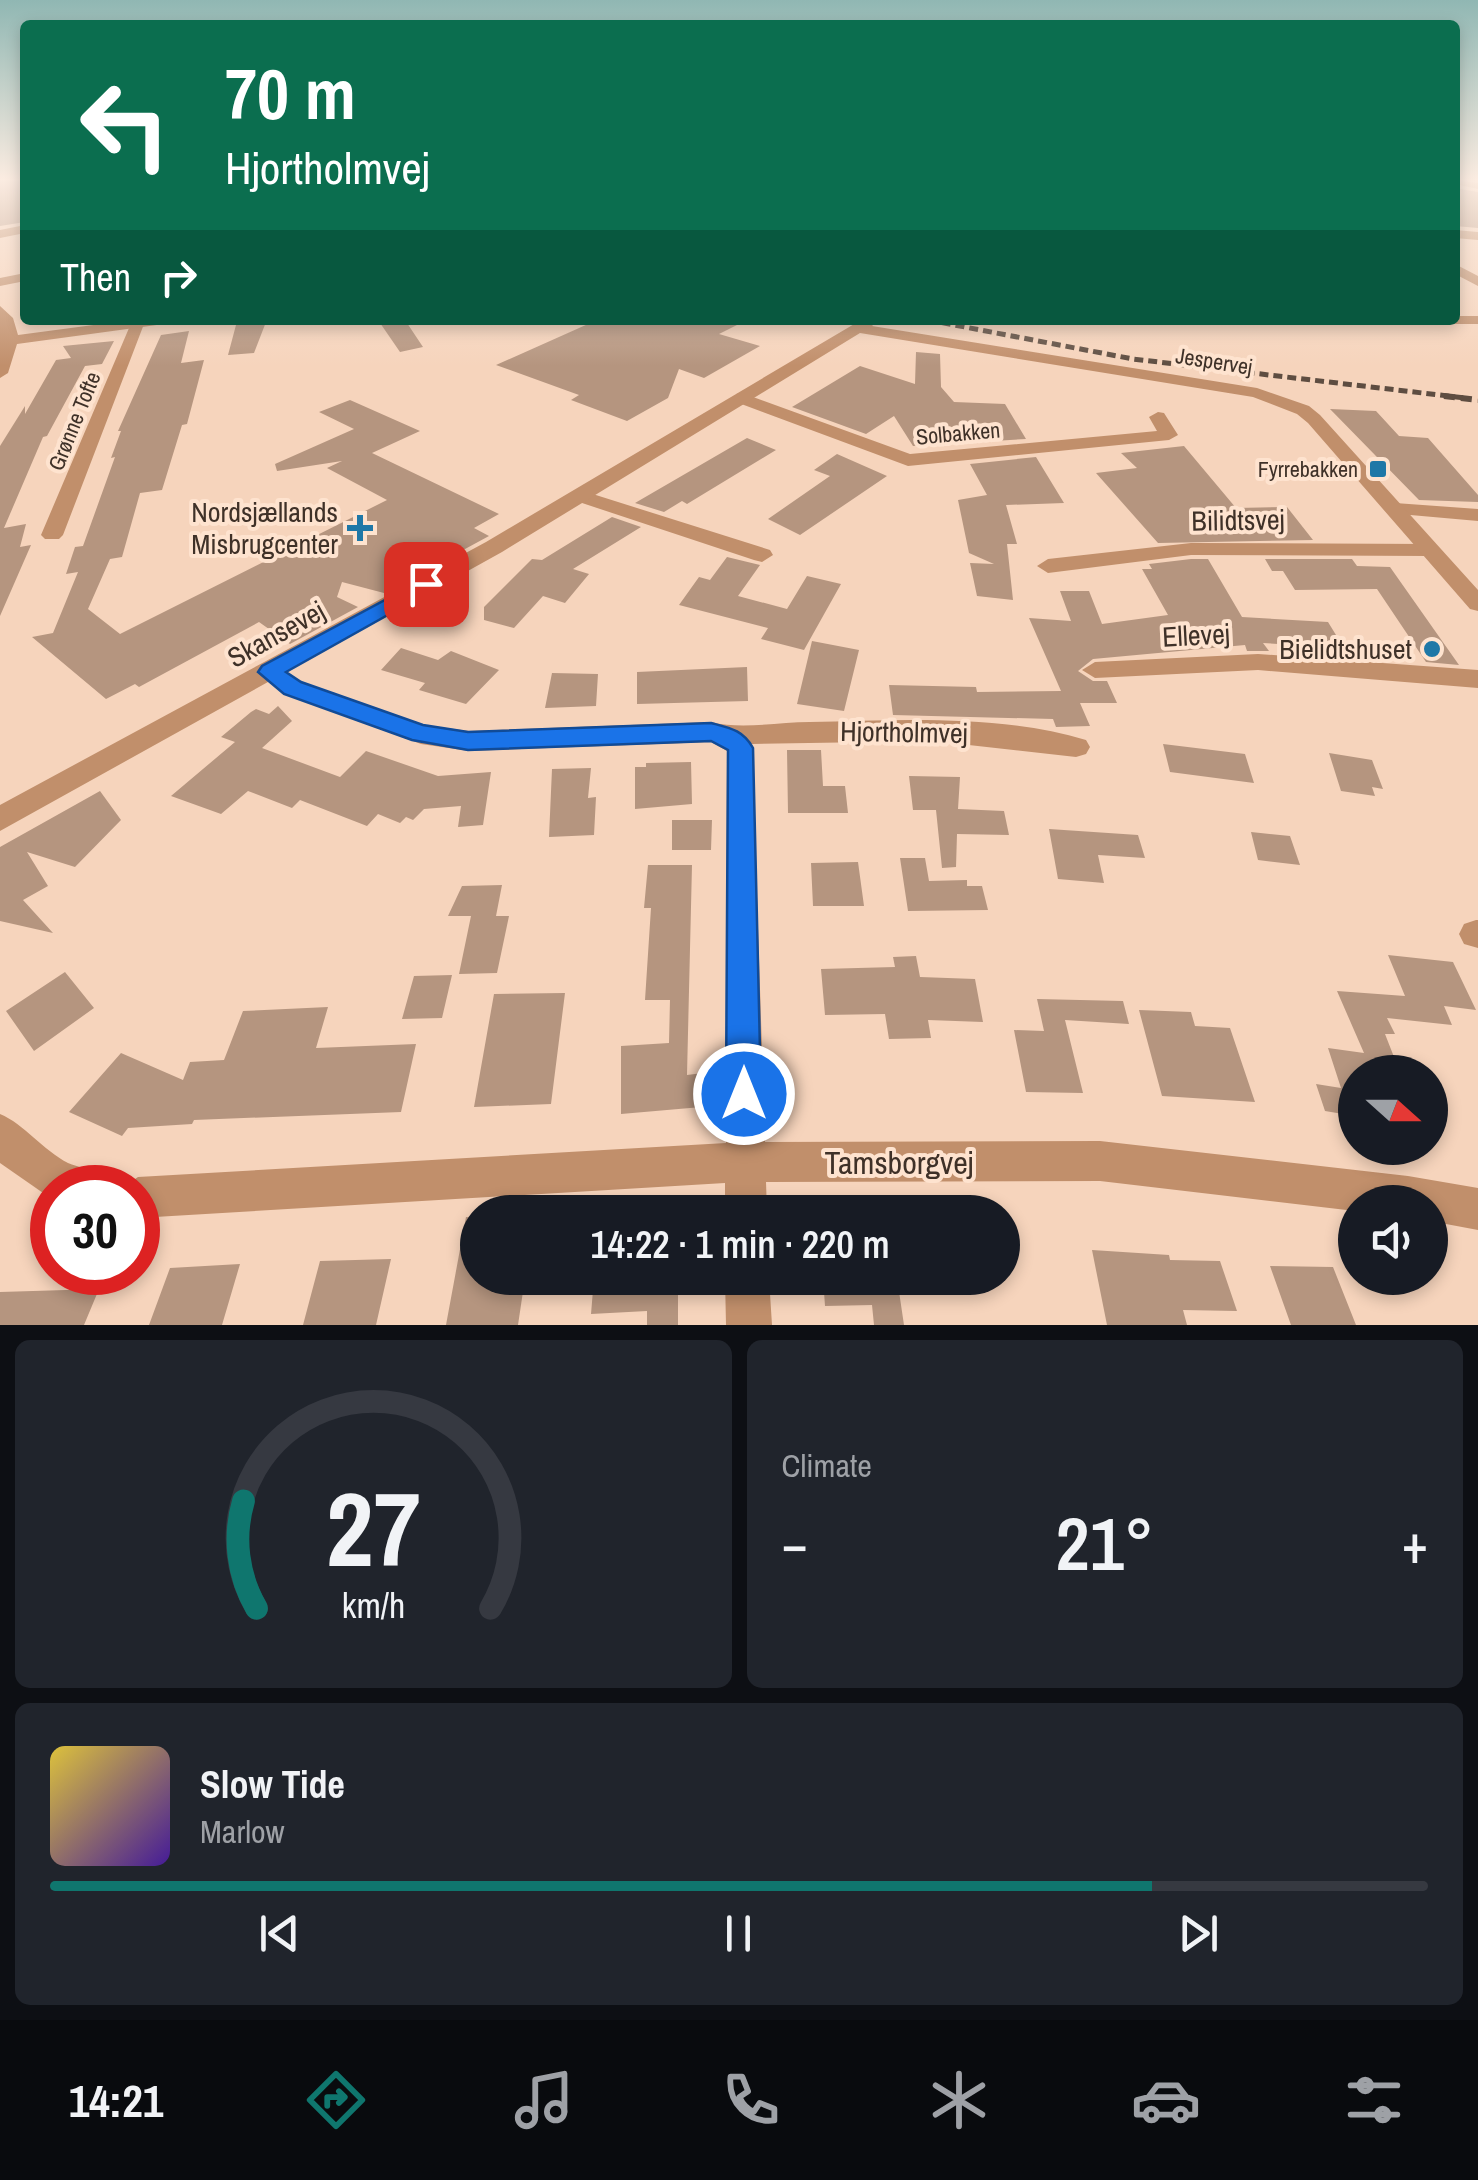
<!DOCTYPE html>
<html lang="en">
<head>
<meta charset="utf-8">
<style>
  body { margin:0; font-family:"Archivo Narrow",sans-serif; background:#20242c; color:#f1f3f6; height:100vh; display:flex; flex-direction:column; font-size:38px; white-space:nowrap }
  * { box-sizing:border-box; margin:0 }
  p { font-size:32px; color:#9ea1a6 }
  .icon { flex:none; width:55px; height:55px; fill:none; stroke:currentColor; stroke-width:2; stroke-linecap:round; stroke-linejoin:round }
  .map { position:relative; height:1325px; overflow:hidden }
  .details { display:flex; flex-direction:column; gap:15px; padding:15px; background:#0d0f14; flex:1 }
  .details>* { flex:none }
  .guide { position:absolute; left:20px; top:20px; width:1440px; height:305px; border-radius:10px; box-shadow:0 5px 15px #0003; background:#0b6e4f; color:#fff; overflow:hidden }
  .needle { width:65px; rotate:111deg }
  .fabs { position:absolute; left:1338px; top:1055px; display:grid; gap:20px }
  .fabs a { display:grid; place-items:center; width:110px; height:110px; border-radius:50%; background:#171b24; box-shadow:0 5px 15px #0003; font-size:50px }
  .speed { position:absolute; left:30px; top:1165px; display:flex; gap:20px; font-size:50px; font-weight:700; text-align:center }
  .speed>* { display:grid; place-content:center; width:130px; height:130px; border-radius:50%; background:#171b24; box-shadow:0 5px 15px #0003; line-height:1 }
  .speed .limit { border:15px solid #d22; background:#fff; color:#111 }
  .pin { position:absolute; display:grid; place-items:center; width:85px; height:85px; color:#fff; margin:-42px; border-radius:20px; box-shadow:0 5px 15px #0006 }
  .me { position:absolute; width:110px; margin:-55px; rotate:0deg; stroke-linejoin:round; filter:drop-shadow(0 0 8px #0008) }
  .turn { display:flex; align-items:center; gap:35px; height:210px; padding:0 40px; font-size:45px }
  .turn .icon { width:130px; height:130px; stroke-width:2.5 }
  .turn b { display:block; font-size:70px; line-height:85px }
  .then { display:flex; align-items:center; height:95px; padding:0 40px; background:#0003; gap:20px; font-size:38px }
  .big { font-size:75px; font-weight:600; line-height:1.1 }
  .details .widget { flex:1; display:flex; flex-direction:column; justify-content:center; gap:15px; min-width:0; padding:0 35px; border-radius:15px; background:#20242c }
  .details .dial { align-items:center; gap:0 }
  .dial svg { height:260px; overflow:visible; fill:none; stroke:#363941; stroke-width:7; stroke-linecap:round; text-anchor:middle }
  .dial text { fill:#f1f3f6; stroke:none }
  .song { display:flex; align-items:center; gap:30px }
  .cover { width:120px; height:120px; border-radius:15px; background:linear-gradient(135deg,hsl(50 70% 55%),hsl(260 70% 35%)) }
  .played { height:10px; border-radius:5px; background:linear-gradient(90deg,#0f766e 80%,#363941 80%) }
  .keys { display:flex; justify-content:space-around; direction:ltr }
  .heat { display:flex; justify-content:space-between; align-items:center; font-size:55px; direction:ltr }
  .details .tiles { flex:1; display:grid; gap:15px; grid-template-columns:1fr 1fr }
  .widget:last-child { grid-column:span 2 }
  .trip { position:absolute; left:460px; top:1195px; width:560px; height:100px; border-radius:50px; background:#171b24; box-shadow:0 5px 15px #0003; font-weight:600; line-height:100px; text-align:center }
  .dock { display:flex; height:160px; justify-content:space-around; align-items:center; background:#090b0e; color:#9ea1a6 }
  .dock .icon { width:70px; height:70px }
  .dock .current { color:#0f766e }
  .dock b { font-size:45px; color:#f1f3f6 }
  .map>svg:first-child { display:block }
</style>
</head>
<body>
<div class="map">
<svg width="1478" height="1325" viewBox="0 0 1478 1325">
  <rect width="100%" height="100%" fill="#f6d4bc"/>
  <path fill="#b5957f" d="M0,180H25V222L0,226Z
    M1455,188L1478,192V228L1455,226Z
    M378,320H405L423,347L400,352Z
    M597,320H747L719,334L760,346L704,378L679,369L668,398L627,421L571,400L579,395L496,365Z
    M266,322L254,353L228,355L236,325Z
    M189,331L181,363L204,360L187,424L182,425L162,490L140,493L122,557L110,559L88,609L120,634L387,500L327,468L342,461L277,471L275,464L354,429L319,412L350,400L420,431L372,453L499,514L474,528L489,536L384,593L342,582L337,597L358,607L290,644L259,622L139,687L135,684L106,699L32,637L53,633L78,572L66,574L75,547L83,546L115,457L111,458L121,431H118L161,335Z
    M114,341L102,364L85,366L47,436L43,437L4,528L26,524L20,547L31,545L0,616V446L25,406V414L56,360L71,358L63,346Z
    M916,352L940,354L941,387L954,402L1005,404L1026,439L913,446L894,416L866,434L792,407L860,366L915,384Z
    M1330,409L1376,411L1399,436L1428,438L1478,495V502L1419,500Z
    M747,438L776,450L687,504L682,501L664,512L635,503Z
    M1184,446L1236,508L1287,507L1313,540L1158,543L1096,473L1137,468L1121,453Z
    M837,454L887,476L800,535L768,519L830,476L814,470Z
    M1036,457L1064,503L1006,505L1017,544H1007L1013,600L977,596L970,563L994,564L969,553L958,500L987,495L970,464Z
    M612,517L641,527L573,569L589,574L565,603L543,596L514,628L484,620V607L532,559L542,560Z
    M727,557L760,565L738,596L787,609L807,576L841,584L804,650L761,639L768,628L679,605L699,577L710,580Z
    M1191,559H1208L1242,617L1328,622L1344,648L1263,643L1269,651H1247L1245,645L1093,659L1078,671L1093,681H1107L1117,703H1080L1090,726L1056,727L1053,719L893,715L889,685L976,687L977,692L1061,691L1029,618L1071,621L1060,591H1089L1102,624L1168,615L1142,569H1152L1149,564Z
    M1265,559H1352L1357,566L1390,567L1459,665L1426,662L1377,589L1295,590L1283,571H1272Z
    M812,641L859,650L844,711L797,704Z
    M401,648L438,660L451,651L499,670L466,704L419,690L425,683L381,670Z
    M747,667L748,701L637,704V672Z
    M552,673L598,674L596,706L545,708Z
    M278,706L292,721L262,748L340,777L366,751L438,776L491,772L483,825L458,827L461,806L424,809L413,820L406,817L400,823L378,814L367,826L300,800L292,808L248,791L221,814L171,796L235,742L221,737L251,712L256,709L269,714Z
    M1163,744L1245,754L1254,783L1170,772Z
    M787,750H821L823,786H845L848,813H788Z
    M1329,753L1372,760L1383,789L1372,787L1375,796L1341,791Z
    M691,762L692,804L635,809V767H646V763Z
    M591,768L588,798L596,797L594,835L549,837L552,769Z
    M909,776L960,777L958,809L1004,811L1009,835L957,834L956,867L942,868L936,810H913Z
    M100,791L121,820L75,867L27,852L48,886L23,900L53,933L0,921V847Z
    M672,820H712L711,850H672Z
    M1049,829L1138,835L1145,858L1098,855L1104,883L1058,879Z
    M1251,832L1290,836L1300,865L1258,860Z
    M900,858H925L929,881L967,880V886H982L988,910L908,911Z
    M858,862L864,906H813L811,863Z
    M648,865H692L687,1075L711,1072L713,1106L621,1114V1046L669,1043L670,1000H645L651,908H644Z
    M502,885L496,916H509L497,973L459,974L471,916H448L462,886Z
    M1388,955L1453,962L1476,1010L1444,1006L1452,1025L1387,1018L1395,1034H1385L1394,1057L1403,1059L1402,1072H1355V1116L1325,1111L1316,1084L1341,1088L1328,1048L1364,1053L1337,991L1405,996Z
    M916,956L920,977L975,979L983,1022L928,1020L931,1038L889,1039L885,1014L825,1015L821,969L895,967L893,957Z
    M65,972L94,1008L34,1051L6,1011Z
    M452,975L442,1018L402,1019L414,976Z
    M565,993L551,1104L474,1107L494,994Z
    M1037,999L1123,1001L1129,1024L1065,1020L1083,1093L1026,1092L1014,1030L1044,1031Z
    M328,1007L316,1048L416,1044L401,1112L194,1120L192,1124L128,1128L122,1136L69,1112L121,1053L183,1080L190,1062L224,1060L243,1011Z
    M1139,1010L1191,1012L1195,1026L1230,1028L1255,1102L1162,1096Z
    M466,1217L478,1218V1278H525L518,1325H446Z
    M1092,1250L1169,1255L1170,1260L1220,1261L1237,1311L1183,1310L1187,1325H1107Z
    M391,1259L376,1325H303L320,1261Z
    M240,1264L222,1325H149L170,1268Z
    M1270,1266L1333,1267L1356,1325H1291Z
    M594,1278H678V1325H647V1311L591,1314Z
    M823,1278H897L904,1325H874L872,1305L825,1306Z
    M99,1289L84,1325H0V1292Z"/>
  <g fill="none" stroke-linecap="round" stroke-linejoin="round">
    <path fill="#c18f6b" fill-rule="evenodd" d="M1455,180L1478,183V189L1455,184Z
      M25,225V233L0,238V230Z
      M1455,264L1478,276V286L1455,274Z
      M25,273V281L0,286V278Z
      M1455,316H1478V324H1416L1409,320H1455Z
      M132,321L144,324L63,535L59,539H45L41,535Z
      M742,393L910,454L1157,431L1149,417L1158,412L1164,413L1178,435L1169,440L908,466L736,402V394Z
      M580,490L770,550L773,555L762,562L754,560L573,500L570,496Z
      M1395,503L1478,509V521L1388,513L1385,509Z
      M1191,543L1430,544L1441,550L1430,556L1191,555L1048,573L1037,566L1048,559Z
      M1258,654L1478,670V688L1258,670L1095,678L1082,670L1095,662Z
      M270,664L302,682L424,725L469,731L711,722C742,730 777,722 810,722C899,720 999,714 1086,740L1090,747L1086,754L1076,757L933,741L752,744L765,1142L1100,1141L1408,1176L1478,1188V1230L1430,1221V1202H1355V1211L1100,1181L766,1182L767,1212H725V1183L138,1218V1188H122L138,1177L726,1143L727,751L711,742L469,751L421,744L284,694L257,672Z
      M1476,920H1478V948L1464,944L1459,934L1464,924Z
      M0,1114C24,1124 43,1150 68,1163C78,1167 90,1169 100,1174L106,1188H52V1198L46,1195L0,1163Z
      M725,1278H769L772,1325H726Z"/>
    <path fill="#c18f6b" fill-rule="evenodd" d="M1455,230L1478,232V240L1455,238Z
      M0,306L13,318L18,335L131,320H171L164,324L17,344L8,373L0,378Z
      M861,320H878L872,326L1257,388L1309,406L1320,415L1478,590V611L1470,609L1308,423L1297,414L1253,397L860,333L502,552L0,831V805L486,542Z"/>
    <path stroke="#5e4d41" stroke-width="5" stroke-dasharray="9 5" stroke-linecap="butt" d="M928,320L1133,359L1465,398"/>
    <path stroke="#5e4d41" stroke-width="6" stroke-dasharray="11 6" stroke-linecap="butt" d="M1444,396L1478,400"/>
  </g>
  <linearGradient id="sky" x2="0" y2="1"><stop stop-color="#90b7b3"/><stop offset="0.49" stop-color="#fbece1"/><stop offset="1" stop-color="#fbece1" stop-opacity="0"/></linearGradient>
  <rect width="1478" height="366" fill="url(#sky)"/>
  <path fill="#1a73e8" stroke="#114b97" stroke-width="2.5" d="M426,578L437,584L434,589L286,672L301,682L423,725L468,732L711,723C730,728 743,730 753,748L761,1094L756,1106L744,1111L731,1106L726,1094L728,750L711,741L468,750L412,740L284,694L258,672L262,666Z"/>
  <g fill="#1f78a7" stroke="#fee3cf" stroke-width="4">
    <rect x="1368" y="459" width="20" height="20" rx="5"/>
    <path d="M355 513h10v10h10v10h-10v10h-10v-10h-10v-10h10z"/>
    <circle cx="1432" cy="649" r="10"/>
  </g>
  <g text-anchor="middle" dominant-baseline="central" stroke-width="8" stroke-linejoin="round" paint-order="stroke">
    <g font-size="22" fill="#3f3128" stroke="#fee3cf">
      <text transform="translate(1214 361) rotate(9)">Jespervej</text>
      <text transform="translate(74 421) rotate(-68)">Grønne Tofte</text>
      <text transform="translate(958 433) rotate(-5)">Solbakken</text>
    </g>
    <g font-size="22" fill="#3f3128" stroke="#fee3cf" text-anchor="end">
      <text x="1358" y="469">Fyrrebakken</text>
    </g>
    <g font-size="28" fill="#3f3128" stroke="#fee3cf" text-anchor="end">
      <text x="338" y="512">Nordsjællands<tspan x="338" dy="32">Misbrugcenter</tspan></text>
      <text x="1412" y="649">Bielidtshuset</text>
    </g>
    <g font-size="28" fill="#3f3128" stroke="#fee3cf">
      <text transform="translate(1238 520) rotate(-1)">Bilidtsvej</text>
      <text transform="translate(276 634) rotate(-29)">Skansevej</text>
      <text transform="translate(1196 635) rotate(-3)">Ellevej</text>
      <text transform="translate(904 732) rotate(1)">Hjortholmvej</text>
    </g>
    <g font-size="32" fill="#3f3128" stroke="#fee3cf">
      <text x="899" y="1162">Tamsborgvej</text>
    </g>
  </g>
</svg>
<div class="fabs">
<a><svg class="needle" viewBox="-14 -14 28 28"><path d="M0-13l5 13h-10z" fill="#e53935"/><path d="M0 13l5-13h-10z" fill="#9ea1a6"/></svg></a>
<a><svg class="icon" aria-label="sound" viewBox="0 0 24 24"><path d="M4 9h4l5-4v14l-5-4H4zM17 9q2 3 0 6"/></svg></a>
</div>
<div class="speed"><div class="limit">30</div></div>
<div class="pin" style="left:426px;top:584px;background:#d93025"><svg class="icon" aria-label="arrive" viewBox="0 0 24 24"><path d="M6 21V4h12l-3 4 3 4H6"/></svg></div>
<svg class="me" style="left:744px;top:1094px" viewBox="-20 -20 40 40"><circle r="17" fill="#1a73e8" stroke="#fff" stroke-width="3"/><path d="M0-11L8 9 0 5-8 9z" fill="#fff"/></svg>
<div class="trip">14:22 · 1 min · 220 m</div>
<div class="guide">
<div class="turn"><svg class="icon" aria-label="left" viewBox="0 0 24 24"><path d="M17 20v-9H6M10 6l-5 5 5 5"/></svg><div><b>70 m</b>Hjortholmvej</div></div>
<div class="then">Then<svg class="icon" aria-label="right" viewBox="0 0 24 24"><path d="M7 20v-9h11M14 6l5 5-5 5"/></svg></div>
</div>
</div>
<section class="details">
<div class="tiles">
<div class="widget dial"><svg viewBox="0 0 100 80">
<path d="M14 69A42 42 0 1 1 86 69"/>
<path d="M14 69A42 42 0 0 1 10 36" stroke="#0f766e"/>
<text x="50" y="56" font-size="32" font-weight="700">27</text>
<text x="50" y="72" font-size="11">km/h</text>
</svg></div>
<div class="widget"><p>Climate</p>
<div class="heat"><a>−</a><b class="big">21°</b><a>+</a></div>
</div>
<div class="widget">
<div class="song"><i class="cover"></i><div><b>Slow Tide</b><p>Marlow</p></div></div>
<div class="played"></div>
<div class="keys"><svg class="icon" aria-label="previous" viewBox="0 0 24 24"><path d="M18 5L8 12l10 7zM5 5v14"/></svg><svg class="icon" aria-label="pause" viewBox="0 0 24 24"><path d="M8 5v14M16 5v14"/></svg><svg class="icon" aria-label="next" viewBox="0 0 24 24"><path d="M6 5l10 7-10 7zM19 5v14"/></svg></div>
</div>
</div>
</section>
<nav class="dock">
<b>14:21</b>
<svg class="icon current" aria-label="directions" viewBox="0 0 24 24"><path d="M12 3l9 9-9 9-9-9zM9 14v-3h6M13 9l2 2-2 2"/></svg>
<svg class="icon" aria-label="music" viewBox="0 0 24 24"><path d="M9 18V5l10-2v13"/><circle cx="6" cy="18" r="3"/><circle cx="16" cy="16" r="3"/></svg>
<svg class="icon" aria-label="phone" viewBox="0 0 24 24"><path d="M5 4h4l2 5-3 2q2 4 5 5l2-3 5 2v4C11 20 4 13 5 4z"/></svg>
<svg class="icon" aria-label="climate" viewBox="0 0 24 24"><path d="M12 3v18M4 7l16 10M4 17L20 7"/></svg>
<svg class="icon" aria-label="car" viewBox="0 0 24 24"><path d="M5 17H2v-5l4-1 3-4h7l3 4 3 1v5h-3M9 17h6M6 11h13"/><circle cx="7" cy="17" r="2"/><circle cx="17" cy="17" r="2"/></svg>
<svg class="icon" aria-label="filters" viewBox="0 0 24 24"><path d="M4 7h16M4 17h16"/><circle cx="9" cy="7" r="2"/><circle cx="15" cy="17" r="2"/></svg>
</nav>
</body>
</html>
